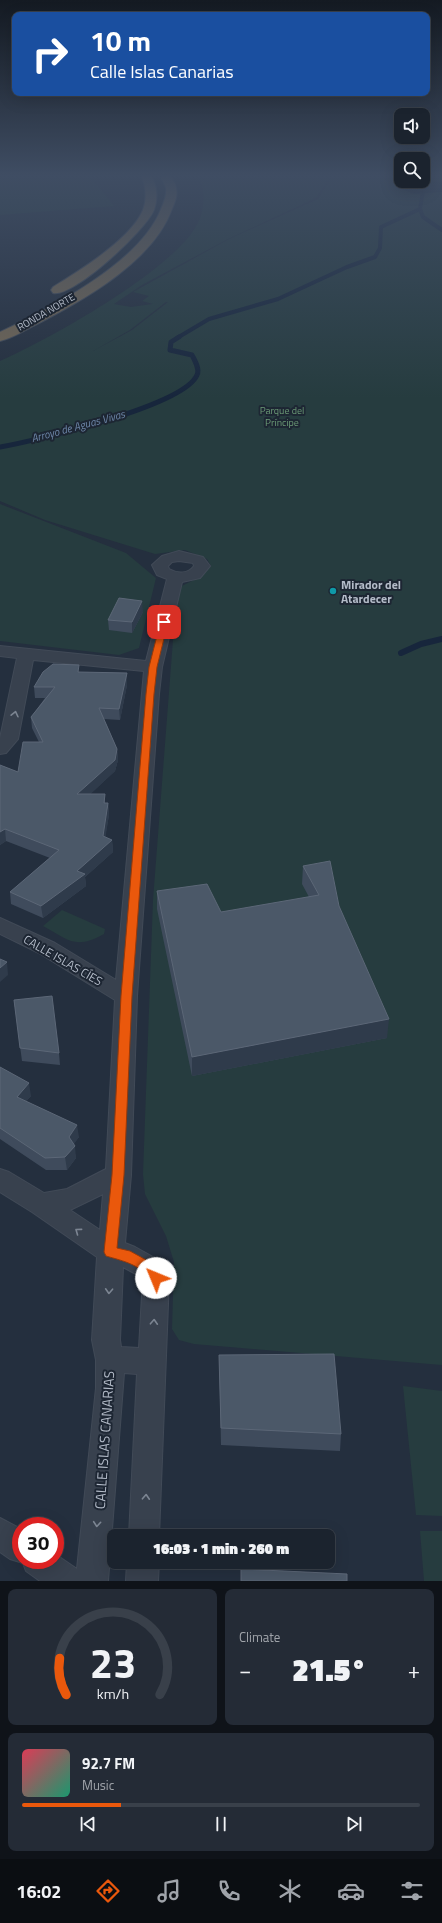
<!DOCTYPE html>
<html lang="en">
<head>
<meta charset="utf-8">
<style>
  body { margin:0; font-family:"Titillium Web",sans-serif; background:#242b36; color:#f1f3f6; height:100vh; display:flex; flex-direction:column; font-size:15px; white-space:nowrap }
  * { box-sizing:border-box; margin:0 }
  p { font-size:13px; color:#a0a4aa }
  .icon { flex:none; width:22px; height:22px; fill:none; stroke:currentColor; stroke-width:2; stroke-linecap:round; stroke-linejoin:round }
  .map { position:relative; height:1581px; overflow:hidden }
  .details { display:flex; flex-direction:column; gap:8px; padding:8px; background:#0f1319; flex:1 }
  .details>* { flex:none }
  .guide { position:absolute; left:12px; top:12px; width:418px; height:84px; border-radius:8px; box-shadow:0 4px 16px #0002,0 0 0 1px #39404a; background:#1a4fa0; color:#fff; overflow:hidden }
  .fabs { position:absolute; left:394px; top:108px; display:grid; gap:8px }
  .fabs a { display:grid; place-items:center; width:36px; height:36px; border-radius:8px; background:#1b232e; box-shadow:0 4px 16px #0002,0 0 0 1px #39404a; font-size:20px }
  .speed { position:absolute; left:12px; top:1517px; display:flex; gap:8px; font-size:20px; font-weight:700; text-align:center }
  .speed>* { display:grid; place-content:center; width:52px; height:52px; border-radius:50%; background:#1b232e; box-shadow:0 4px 16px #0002,0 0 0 1px #39404a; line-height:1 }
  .speed .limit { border:6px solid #d22; background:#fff; color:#111 }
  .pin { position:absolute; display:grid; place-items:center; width:34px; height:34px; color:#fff; margin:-17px; border-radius:8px; box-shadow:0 2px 6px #0006 }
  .me { position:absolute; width:44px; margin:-22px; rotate:315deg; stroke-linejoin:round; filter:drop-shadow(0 0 3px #0008) }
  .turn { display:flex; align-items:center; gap:14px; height:84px; padding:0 12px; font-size:18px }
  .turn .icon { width:52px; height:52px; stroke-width:2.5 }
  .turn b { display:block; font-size:28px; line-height:34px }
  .big { font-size:30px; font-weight:800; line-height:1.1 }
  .details .widget { flex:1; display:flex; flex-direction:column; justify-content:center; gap:6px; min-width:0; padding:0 14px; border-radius:8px; background:#242b36 }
  .details .dial { align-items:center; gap:0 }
  .dial svg { height:104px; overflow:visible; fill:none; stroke:#39404a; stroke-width:7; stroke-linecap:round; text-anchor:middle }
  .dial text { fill:#f1f3f6; stroke:none }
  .song { display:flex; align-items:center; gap:12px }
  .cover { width:48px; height:48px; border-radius:6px; background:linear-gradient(135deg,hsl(350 70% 55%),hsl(160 70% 35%)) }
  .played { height:4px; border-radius:2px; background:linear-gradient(90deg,#ea580c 25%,#39404a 25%) }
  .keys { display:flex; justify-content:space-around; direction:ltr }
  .heat { display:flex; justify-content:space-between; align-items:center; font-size:22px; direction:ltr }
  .details .tiles { flex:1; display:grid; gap:8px; grid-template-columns:1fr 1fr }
  .widget:last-child { grid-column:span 2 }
  .trip { position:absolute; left:107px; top:1529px; width:228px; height:40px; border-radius:8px; background:#1b232e; box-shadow:0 4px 16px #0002,0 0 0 1px #39404a; font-weight:800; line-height:40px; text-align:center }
  .dock { display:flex; height:64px; justify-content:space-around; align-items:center; background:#0b0e12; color:#a0a4aa }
  .dock .icon { width:28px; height:28px }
  .dock .on { color:#ea580c }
  .dock b { font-size:18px; color:#f1f3f6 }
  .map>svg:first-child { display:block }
</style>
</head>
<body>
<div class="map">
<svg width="442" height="1581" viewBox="0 0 442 1581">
  <rect width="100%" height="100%" fill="#242f3e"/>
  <path fill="#263c3f" d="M0,177H91L114,206L0,215Z
    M200,177H330L316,198L228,239L142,285L114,304L131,307L166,302L130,330L93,351L132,330L168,302L153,304L142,301L149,296L133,292L229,239L318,199L332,177H401V181H423V177H442V1365L194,1344L179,1340L172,1329L174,1262L166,1236L145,1194L143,1174L153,900L177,588C189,583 203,576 211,566L207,559L185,550L155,554L45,520L0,501V361C46,341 184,265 200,218C205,204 204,191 200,177Z
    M0,504L126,553L156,578L139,648L119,655L0,641Z
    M62,910L105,929L104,934C75,950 69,940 43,926Z
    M403,1386L442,1391V1516L416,1515Z
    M420,1531H442V1581H424Z"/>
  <path fill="#17263c" d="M423,179L442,182V192L415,194L397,188L396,185L402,181H423Z"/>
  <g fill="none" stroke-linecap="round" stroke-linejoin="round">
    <path stroke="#17263c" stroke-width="4" d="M420,209L423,217L442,230
      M177,338L209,319L278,299L347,267L375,257L380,248L381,227L420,209L425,179"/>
    <path stroke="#17263c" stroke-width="5" d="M0,447C34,441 184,406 197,375C200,369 195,361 192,355L170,350L171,342L179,337"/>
    <path stroke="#17263c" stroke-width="6" d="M401,653L421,644L442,639"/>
    <defs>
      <path id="street" d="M179,551L203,557L210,566L200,578L182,582L162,667L159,694L137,996L131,1175L125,1243L135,1247L162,1262L169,1278L159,1536H129L137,1374L124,1373L108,1581H40L26,1571L23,1563L10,1559L0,1552V1518L21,1529V1560H55V1554L77,1569L96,1388V1360L92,1340L97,1257L32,1212L0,1192V1169L9,1172L44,1193L67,1189L106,1169L115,1000L39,953L0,934V918L55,943L116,980L144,671L33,660L18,739L6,753L0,754V738L17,658L0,656V646L146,661L167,579L157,575L152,565L162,556ZM179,561L193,563L194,566C188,574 178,574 169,569L168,566L172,562ZM103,1194L100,1230L70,1210ZM123,1267L143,1278L139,1348L121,1347L120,1340Z
        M127,1562H159L158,1581H126Z"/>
      <path id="highway" d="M142,177H152C157,187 158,199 154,210C146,230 73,298 53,293L51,290L53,287C79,271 131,239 143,210C147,199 146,188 142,177Z
        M161,177H171C173,181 176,184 176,188C178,195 175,202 172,209C154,260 87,298 41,322C28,328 14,338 0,341V332C51,308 140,263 161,209C164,202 167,195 166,188C165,184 162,181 161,177Z"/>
    </defs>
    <use href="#street" stroke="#414a57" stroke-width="2"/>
    <use href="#highway" stroke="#434c59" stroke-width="2"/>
    <use href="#street" fill="#38414e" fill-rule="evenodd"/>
    <use href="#highway" fill="#746855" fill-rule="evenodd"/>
  </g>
  <path fill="#3f4b5c" d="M143,612L132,633L109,630L108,620Z
    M79,672L127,673V685L120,720L104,719L117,749L118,760L115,771L90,794H105V803H108L109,815L105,837L112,840L113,852L85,877L86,886L43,918L11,904L10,892L50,858L6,841L0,845V765L18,772L39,742L32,728L31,717L45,698H35L34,687Z
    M303,866L339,906L387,1038L192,1076L157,909V891L221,912L309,897L302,884Z
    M14,1000L59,1053L60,1065L22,1061Z
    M0,1067L31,1096L26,1101L79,1137L73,1144L76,1158L67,1170H46L0,1139Z
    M219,1355L341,1434L340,1451L221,1445Z"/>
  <path fill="#2f3b4b" d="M142,601L143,612L132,633V622Z
    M127,673V685L120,720L119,709Z
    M117,749L118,760L115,771L78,806L77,794Z
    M108,803L109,815L104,847L103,836Z
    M5,829L6,841L0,845V832Z
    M112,840L113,852L85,877L86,886L43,918L41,906L77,871Z
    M7,962L8,975L0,982V968Z
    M389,1019L387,1038L192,1076V1057Z
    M29,1083L31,1096L19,1109L17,1097Z
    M77,1125L79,1137L70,1150L69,1137Z
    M75,1146L76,1158L67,1170L65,1157Z"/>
  <path fill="#4b5868" stroke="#5c6777" d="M119,598L142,601L132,622L108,620Z
    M53,664L79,665L78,672L127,673L119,709L99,708L117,749L115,760L77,794H105L104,803H108L103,836L112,840L77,871L85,874L41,906L10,892L59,850L5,829L0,832V765L18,772L23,742H43L31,717L55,687H34L43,672Z
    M330,861L339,906L389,1019L192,1057L157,891L207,884L221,912L319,895L303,866Z
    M0,959L7,962L0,968Z
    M52,996L59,1053L20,1048L14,1000Z
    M0,1067L29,1083L17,1097L77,1125L69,1137L75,1146L65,1157L45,1158L0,1128Z
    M334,1354L341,1434L221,1428L219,1355Z
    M241,1569L347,1574V1581H241Z"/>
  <defs><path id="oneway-chevron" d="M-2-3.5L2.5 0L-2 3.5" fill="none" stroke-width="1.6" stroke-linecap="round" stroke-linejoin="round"/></defs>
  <g stroke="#7c8592">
    <use href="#oneway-chevron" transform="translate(15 714) rotate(-77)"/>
    <use href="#oneway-chevron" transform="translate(78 1231) rotate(-144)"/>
    <use href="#oneway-chevron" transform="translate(109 1291) rotate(93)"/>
    <use href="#oneway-chevron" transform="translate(154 1322) rotate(-87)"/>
    <use href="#oneway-chevron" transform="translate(146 1497) rotate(-87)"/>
    <use href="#oneway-chevron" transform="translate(97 1524) rotate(95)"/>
  </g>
  <linearGradient id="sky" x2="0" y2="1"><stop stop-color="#141a22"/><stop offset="0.44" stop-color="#3f4d63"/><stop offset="1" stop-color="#3f4d63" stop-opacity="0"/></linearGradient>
  <rect width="442" height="398" fill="url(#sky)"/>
  <path fill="#ea580c" stroke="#983908" d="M161,620L168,622L157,667L154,694L132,996L124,1175L117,1248L130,1251L157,1266L162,1278L160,1282L156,1283L151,1282C143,1265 123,1261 106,1256L104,1252L112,1175L121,996L146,694L149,667Z"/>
  <circle fill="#0f9aa8" stroke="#1d2633" stroke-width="1.5" cx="333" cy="591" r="4"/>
  <g text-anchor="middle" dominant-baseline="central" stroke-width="4" stroke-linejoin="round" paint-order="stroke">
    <g font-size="10" fill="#b4bcc9" stroke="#1d2633">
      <text transform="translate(46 312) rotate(-30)">RONDA NORTE</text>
    </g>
    <g font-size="10" fill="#6b9a76" stroke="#1d2633">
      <text x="282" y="410">Parque del<tspan x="282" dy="12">Príncipe</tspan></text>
    </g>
    <g font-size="11" font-style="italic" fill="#6d86a8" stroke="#1d2633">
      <text transform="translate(78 426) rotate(-15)">Arroyo de Aguas Vivas</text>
    </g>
    <g font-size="12" font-weight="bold" fill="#b4bcc9" stroke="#1d2633" text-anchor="start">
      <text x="341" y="584">Mirador del<tspan x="341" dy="14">Atardecer</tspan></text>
    </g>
    <g font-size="12" fill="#b4bcc9" stroke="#1d2633">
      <text transform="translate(63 960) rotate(30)">CALLE ISLAS CÍES</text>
    </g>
    <g font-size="14" fill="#b4bcc9" stroke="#1d2633">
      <text transform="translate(104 1440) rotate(-86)">CALLE ISLAS CANARIAS</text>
    </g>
  </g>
</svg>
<div class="fabs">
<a><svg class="icon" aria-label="sound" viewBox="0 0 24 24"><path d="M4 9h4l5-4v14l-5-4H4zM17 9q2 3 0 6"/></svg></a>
<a><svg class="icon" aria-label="search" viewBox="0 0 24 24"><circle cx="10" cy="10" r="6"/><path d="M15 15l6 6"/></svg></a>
</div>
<div class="speed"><div class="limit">30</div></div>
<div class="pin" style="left:164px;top:622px;background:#d93025"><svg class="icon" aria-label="arrive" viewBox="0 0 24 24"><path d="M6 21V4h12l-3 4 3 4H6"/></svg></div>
<svg class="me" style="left:156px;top:1278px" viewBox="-20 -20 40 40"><circle r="19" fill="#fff"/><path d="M0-13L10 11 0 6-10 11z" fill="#ea580c"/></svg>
<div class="trip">16:03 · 1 min · 260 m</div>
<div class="guide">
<div class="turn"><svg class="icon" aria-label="right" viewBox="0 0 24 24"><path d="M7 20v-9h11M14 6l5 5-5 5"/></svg><div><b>10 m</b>Calle Islas Canarias</div></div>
</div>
</div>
<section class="details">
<div class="tiles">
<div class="widget dial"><svg viewBox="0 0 100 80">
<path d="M14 69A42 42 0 1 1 86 69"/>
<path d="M14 69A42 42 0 0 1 9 41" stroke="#ea580c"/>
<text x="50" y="56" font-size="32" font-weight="700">23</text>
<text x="50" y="72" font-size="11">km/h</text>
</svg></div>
<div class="widget"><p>Climate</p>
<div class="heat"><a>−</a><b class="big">21.5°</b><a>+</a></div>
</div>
<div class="widget">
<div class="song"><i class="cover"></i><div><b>92.7 FM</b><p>Music</p></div></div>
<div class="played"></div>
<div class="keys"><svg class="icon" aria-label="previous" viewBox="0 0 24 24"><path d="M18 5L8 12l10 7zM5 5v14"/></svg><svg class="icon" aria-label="pause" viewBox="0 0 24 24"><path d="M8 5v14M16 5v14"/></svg><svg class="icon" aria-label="next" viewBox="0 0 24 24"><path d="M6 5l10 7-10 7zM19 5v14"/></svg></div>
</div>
</div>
</section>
<nav class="dock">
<b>16:02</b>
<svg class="icon on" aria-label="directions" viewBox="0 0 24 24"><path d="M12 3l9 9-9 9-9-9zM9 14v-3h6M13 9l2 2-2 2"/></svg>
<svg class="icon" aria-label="music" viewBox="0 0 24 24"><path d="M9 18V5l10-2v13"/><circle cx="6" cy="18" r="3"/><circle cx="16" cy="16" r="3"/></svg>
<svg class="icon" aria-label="phone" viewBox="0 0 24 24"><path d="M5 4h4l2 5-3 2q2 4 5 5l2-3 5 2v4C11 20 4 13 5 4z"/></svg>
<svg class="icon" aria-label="climate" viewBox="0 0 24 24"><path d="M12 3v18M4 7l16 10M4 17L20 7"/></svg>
<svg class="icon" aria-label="car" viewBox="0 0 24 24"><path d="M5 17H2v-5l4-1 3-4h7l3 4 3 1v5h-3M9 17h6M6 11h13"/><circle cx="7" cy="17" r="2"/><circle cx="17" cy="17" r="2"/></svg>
<svg class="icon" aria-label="filters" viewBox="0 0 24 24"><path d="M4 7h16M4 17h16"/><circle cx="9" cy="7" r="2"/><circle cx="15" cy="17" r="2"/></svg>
</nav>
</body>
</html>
